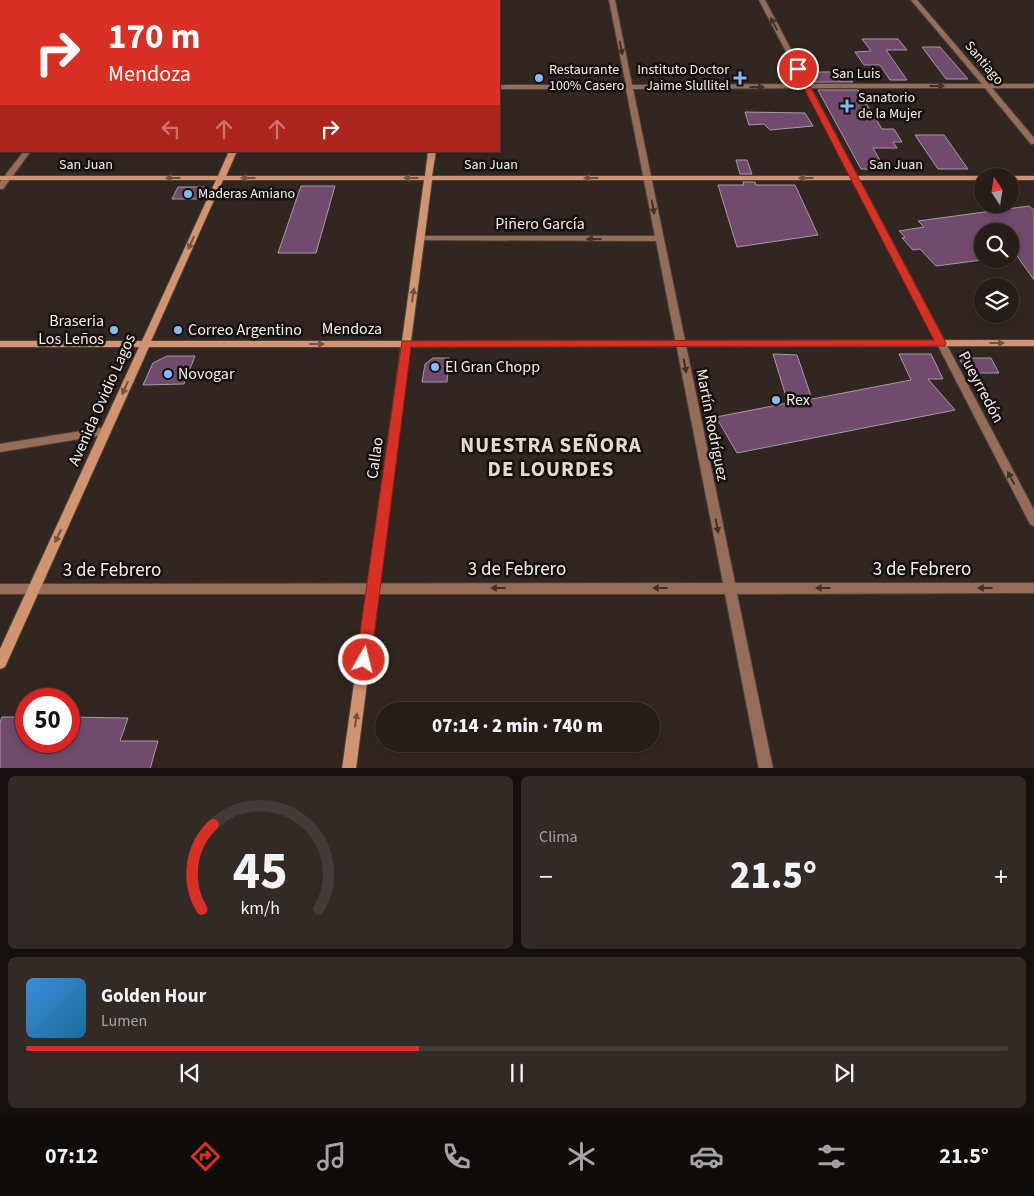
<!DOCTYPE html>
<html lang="es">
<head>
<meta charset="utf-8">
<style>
  body { margin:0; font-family:"Source Sans 3",sans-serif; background:#322a25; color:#f1f3f6; height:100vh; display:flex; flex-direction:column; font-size:19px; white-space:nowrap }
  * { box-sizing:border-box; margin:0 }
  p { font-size:16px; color:#a4a2a2 }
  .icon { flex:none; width:28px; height:28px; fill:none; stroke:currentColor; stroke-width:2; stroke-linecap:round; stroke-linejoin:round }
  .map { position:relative; height:768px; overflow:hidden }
  .panel { display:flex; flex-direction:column; gap:8px; padding:8px; background:#15100d; flex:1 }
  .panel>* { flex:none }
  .hud { position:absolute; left:0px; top:0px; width:500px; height:152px; box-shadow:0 2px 8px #0003,0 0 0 1px #423b37; background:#d93025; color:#fff; overflow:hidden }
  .needle { width:32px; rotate:348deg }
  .buttons { position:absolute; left:974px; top:168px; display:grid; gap:10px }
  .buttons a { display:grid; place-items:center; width:45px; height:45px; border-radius:50%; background:#261d18; box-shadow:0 2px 8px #0003,0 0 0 1px #423b37; font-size:25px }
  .speed { position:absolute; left:15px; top:688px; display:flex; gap:10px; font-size:25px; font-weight:700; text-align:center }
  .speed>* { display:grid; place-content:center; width:65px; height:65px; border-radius:50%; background:#261d18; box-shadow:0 2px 8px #0003,0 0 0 1px #423b37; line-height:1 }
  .speed .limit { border:8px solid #d22; background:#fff; color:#111 }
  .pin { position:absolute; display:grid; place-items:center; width:42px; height:42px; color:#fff; margin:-21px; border:2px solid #fff; border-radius:50%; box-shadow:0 1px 5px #0007 }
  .me { position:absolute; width:55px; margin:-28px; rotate:8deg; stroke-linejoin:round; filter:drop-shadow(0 0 4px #0008) }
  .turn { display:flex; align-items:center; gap:18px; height:105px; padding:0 25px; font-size:22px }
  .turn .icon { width:65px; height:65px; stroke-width:2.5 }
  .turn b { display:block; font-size:35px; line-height:42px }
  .lanes { display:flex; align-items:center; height:48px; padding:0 25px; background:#0003; justify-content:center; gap:25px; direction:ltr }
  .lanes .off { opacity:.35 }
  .big { font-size:38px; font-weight:800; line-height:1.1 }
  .panel .card { flex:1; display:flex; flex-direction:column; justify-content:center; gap:8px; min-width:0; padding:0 18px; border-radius:8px; background:#322a25 }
  .panel .dial { align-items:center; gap:0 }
  .dial svg { height:130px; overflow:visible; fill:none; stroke:#423b37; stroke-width:7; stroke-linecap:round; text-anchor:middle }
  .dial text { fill:#f1f3f6; stroke:none }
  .song { display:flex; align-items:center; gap:15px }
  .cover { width:60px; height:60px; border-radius:8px; background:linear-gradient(135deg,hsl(210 70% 55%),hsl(200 70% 35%)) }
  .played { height:5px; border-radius:2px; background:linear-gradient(90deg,#d93025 40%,#423b37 40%) }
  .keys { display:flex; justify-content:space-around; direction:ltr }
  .heat { display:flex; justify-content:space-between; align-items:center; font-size:28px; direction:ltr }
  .panel .tiles { flex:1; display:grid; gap:8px; grid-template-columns:1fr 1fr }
  .card:last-child { grid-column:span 2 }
  .trip { position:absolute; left:375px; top:702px; width:285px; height:50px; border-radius:25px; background:#261d18; box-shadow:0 2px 8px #0003,0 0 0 1px #423b37; font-weight:800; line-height:50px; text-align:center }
  .menu { display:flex; height:80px; justify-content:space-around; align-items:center; background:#0f0c0a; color:#a4a2a2 }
  .menu .icon { width:35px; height:35px }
  .menu .selected { color:#d93025 }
  .menu b { font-size:22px; color:#f1f3f6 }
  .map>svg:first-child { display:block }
</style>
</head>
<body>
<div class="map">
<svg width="1034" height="769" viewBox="0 0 1034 769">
  <rect width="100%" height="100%" fill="#322720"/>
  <path fill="#714b6d" stroke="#a599a4" d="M862,39H898L907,50H886L907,80H890L880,65H864L855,52L871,51Z
    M922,47H940L968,79H946Z
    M809,72H847L853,82H814Z
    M818,90H858L882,129H894L902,142H893L897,148H873L885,169H861Z
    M745,112L805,113L813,126L770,130L764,124L749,125Z
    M915,135H944L968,169H938Z
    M736,160H747L752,174H740Z
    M743,182H755L756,185H795L818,235L737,247L718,185H744Z
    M301,186H335L316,253H278Z
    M178,187H205L200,199H172Z
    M1029,206L1034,210V280L1010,246V231H982V260L936,266L920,249L913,250L902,238L905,237L899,231L924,227L918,221Z
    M773,354L797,355L812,399L911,380L899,354H931L943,379H928L955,410L737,453L716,417L788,403Z
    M167,356H195L184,384L143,385L153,363Z
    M433,358H449L447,382H422L425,364Z
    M959,358H991L999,373H967Z
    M2,717H26V741H69V717L128,718L120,741H158L150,769H0V722Z"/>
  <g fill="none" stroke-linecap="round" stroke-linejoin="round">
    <defs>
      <path id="street" d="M0,0H438L1,1L0,3Z
        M609,0H615L632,85L803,84L759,0H765L809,84H982L911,0H917L989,84H1034V88H992L1034,138V144H1031L985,88H811L1034,510V526L1030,524L805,88L633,89L735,583H1034V593L737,594L773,769H759L725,594H0V584L723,583L656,241L420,240L416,238L420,236H655L626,89H499V85H626Z
        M0,87H1V91H0Z
        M24,151H31L3,189H0V182Z
        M106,427L110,428L111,431L110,434L0,452V444Z"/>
      <path id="secondary" d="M299,0H305V1H299Z
        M449,0H455V1H449Z
        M229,151H237L226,176H425L428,151H436L432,176H984H982V180H432L411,341L1034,340V346L410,347L356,769H342L401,347H149L5,667L0,669V649L139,347H0V341H142L216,180H0V176H218ZM223,180H424L402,341H151Z
        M1008,176H1034V180H1010V176Z"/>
    </defs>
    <use href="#street" stroke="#4d433c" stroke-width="2"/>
    <use href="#secondary" stroke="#4d433c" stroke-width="2"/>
    <use href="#street" fill="#956d59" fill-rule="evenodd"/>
    <use href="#secondary" fill="#d29371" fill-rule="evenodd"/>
  </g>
  <defs><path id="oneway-solid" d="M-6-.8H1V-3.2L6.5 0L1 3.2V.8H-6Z" transform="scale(1.25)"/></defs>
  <g fill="#423128">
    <use href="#oneway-solid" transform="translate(774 24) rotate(-118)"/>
    <use href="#oneway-solid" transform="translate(621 48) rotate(79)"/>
    <use href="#oneway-solid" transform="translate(937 86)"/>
    <use href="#oneway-solid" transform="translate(757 87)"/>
    <use href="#oneway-solid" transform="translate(653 207) rotate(79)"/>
    <use href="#oneway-solid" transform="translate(594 239) rotate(-180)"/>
    <use href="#oneway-solid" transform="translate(685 366) rotate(79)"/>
    <use href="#oneway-solid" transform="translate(1011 478) rotate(-118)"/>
    <use href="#oneway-solid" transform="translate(717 526) rotate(79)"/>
    <use href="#oneway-solid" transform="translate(498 588) rotate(180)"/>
    <use href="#oneway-solid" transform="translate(660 588) rotate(180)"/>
    <use href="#oneway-solid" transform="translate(823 588) rotate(-180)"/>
    <use href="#oneway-solid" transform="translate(985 588) rotate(-180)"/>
  </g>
  <g fill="#745240">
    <use href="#oneway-solid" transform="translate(173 178) rotate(-180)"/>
    <use href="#oneway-solid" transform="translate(248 178) rotate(-180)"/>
    <use href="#oneway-solid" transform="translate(411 178) rotate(180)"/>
    <use href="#oneway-solid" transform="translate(591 178) rotate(180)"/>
    <use href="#oneway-solid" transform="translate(806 178) rotate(180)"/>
    <use href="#oneway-solid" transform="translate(191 243) rotate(115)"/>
    <use href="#oneway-solid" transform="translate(413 295) rotate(-82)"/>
    <use href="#oneway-solid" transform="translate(997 343)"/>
    <use href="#oneway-solid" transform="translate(317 344)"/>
    <use href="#oneway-solid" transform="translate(125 388) rotate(114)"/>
    <use href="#oneway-solid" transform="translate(58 536) rotate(115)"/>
    <use href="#oneway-solid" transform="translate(356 720) rotate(-82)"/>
  </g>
  <path fill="#d93025" stroke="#8d1f18" d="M795,68L801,69L946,343L945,346L411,347L371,660L369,665L364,667L359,665L356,660L402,341L934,340L794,69Z"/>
  <g fill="#81bcfa" stroke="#16110e" stroke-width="2">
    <circle cx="539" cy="78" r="5"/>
    <path d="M737.5 70.5h5v5h5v5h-5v5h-5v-5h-5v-5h5z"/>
    <path d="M844.5 98.5h5v5h5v5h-5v5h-5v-5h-5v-5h5z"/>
    <circle cx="188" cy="194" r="5"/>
    <circle cx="114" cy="330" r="5"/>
    <circle cx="178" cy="330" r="5"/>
    <circle cx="435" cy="367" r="5"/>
    <circle cx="168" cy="374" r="5"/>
    <circle cx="776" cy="400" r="5"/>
  </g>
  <g text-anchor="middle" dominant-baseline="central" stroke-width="5" stroke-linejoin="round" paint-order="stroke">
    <g font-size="14" fill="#f5ede8" stroke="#16110e">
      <text transform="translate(984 63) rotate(50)">Santiago</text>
      <text x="856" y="74">San Luis</text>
      <text x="86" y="165">San Juan</text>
      <text x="491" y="165">San Juan</text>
      <text x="896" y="165">San Juan</text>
    </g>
    <g font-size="14" fill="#f5ede8" stroke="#16110e" text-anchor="start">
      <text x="549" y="70">Restaurante<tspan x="549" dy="16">100% Casero</tspan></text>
      <text x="729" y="70" text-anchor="end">Instituto Doctor<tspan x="729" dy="16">Jaime Slullitel</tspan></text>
      <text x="858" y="98">Sanatorio<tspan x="858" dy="16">de la Mujer</tspan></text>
      <text x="198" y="194">Maderas Amiano</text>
    </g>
    <g font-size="16" fill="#f5ede8" stroke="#16110e">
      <text x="540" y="224">Piñero García</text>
      <text x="352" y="329">Mendoza</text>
      <text transform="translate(981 387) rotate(62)">Pueyrredón</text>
      <text transform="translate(102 400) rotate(-66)">Avenida Ovidio Lagos</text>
      <text transform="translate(712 425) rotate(79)">Martín Rodríguez</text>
      <text transform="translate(375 458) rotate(-82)">Callao</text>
    </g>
    <g font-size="16" fill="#f5ede8" stroke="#16110e" text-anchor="start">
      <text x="104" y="321" text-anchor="end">Braseria<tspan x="104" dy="18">Los Leños</tspan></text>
      <text x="188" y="330">Correo Argentino</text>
      <text x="445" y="367">El Gran Chopp</text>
      <text x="178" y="374">Novogar</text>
      <text x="786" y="400">Rex</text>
    </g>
    <g font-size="19" fill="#f5ede8" stroke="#16110e">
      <text x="517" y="569">3 de Febrero</text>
      <text x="922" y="569">3 de Febrero</text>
      <text x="112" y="570">3 de Febrero</text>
    </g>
    <g font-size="21" font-weight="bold" letter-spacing="1" fill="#e7d9cf" stroke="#16110e">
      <text x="551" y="445">NUESTRA SEÑORA<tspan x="551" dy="24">DE LOURDES</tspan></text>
    </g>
  </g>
</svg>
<div class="buttons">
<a><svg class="needle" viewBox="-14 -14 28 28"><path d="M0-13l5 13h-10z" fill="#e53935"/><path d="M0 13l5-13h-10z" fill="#a4a2a2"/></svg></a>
<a><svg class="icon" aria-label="search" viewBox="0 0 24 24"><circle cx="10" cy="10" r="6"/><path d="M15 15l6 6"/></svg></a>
<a><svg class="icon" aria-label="layers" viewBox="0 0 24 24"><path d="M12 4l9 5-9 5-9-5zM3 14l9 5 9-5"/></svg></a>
</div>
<div class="speed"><div class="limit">50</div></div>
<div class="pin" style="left:798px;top:69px;background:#d93025"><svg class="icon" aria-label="arrive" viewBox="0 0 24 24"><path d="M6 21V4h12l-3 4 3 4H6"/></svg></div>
<svg class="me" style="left:364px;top:660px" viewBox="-20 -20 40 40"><circle r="17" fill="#d93025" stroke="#fff" stroke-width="3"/><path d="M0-11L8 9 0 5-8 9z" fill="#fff"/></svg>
<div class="trip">07:14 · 2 min · 740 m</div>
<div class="hud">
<div class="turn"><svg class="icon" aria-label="right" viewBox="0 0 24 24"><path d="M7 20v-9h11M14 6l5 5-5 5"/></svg><div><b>170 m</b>Mendoza</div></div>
<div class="lanes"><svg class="icon off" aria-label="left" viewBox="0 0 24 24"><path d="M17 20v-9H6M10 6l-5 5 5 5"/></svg><svg class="icon off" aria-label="ahead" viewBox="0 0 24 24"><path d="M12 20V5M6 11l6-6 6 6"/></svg><svg class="icon off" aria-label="ahead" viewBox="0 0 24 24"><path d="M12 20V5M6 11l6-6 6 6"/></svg><svg class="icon" aria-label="right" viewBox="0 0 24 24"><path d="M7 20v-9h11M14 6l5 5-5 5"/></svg></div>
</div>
</div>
<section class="panel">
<div class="tiles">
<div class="card dial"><svg viewBox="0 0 100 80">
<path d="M14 69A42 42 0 1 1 86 69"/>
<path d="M14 69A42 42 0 0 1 21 17" stroke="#d93025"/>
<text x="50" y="56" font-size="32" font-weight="700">45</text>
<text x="50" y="72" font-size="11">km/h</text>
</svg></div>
<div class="card"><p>Clima</p>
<div class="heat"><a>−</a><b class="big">21.5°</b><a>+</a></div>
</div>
<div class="card">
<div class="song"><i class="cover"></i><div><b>Golden Hour</b><p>Lumen</p></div></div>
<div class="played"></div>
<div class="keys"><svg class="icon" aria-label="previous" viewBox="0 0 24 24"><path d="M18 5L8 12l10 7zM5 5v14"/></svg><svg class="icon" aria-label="pause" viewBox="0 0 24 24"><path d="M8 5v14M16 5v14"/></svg><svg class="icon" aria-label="next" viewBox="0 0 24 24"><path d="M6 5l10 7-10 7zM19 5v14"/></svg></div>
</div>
</div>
</section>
<nav class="menu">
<b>07:12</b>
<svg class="icon selected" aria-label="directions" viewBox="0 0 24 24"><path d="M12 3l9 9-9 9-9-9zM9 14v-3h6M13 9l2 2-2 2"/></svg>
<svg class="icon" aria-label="music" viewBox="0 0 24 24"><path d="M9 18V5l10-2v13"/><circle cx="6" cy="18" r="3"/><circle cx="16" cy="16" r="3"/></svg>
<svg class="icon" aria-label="phone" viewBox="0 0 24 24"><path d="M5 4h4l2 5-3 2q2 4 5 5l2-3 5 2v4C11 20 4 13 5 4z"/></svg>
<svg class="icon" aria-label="climate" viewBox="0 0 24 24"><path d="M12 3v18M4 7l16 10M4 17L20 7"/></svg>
<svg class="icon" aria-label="car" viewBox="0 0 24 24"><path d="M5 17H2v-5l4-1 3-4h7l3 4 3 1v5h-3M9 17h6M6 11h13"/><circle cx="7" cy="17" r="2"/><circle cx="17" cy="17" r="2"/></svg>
<svg class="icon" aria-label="filters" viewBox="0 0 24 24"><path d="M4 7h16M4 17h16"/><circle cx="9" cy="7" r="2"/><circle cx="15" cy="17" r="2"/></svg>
<b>21.5°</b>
</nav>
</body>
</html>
